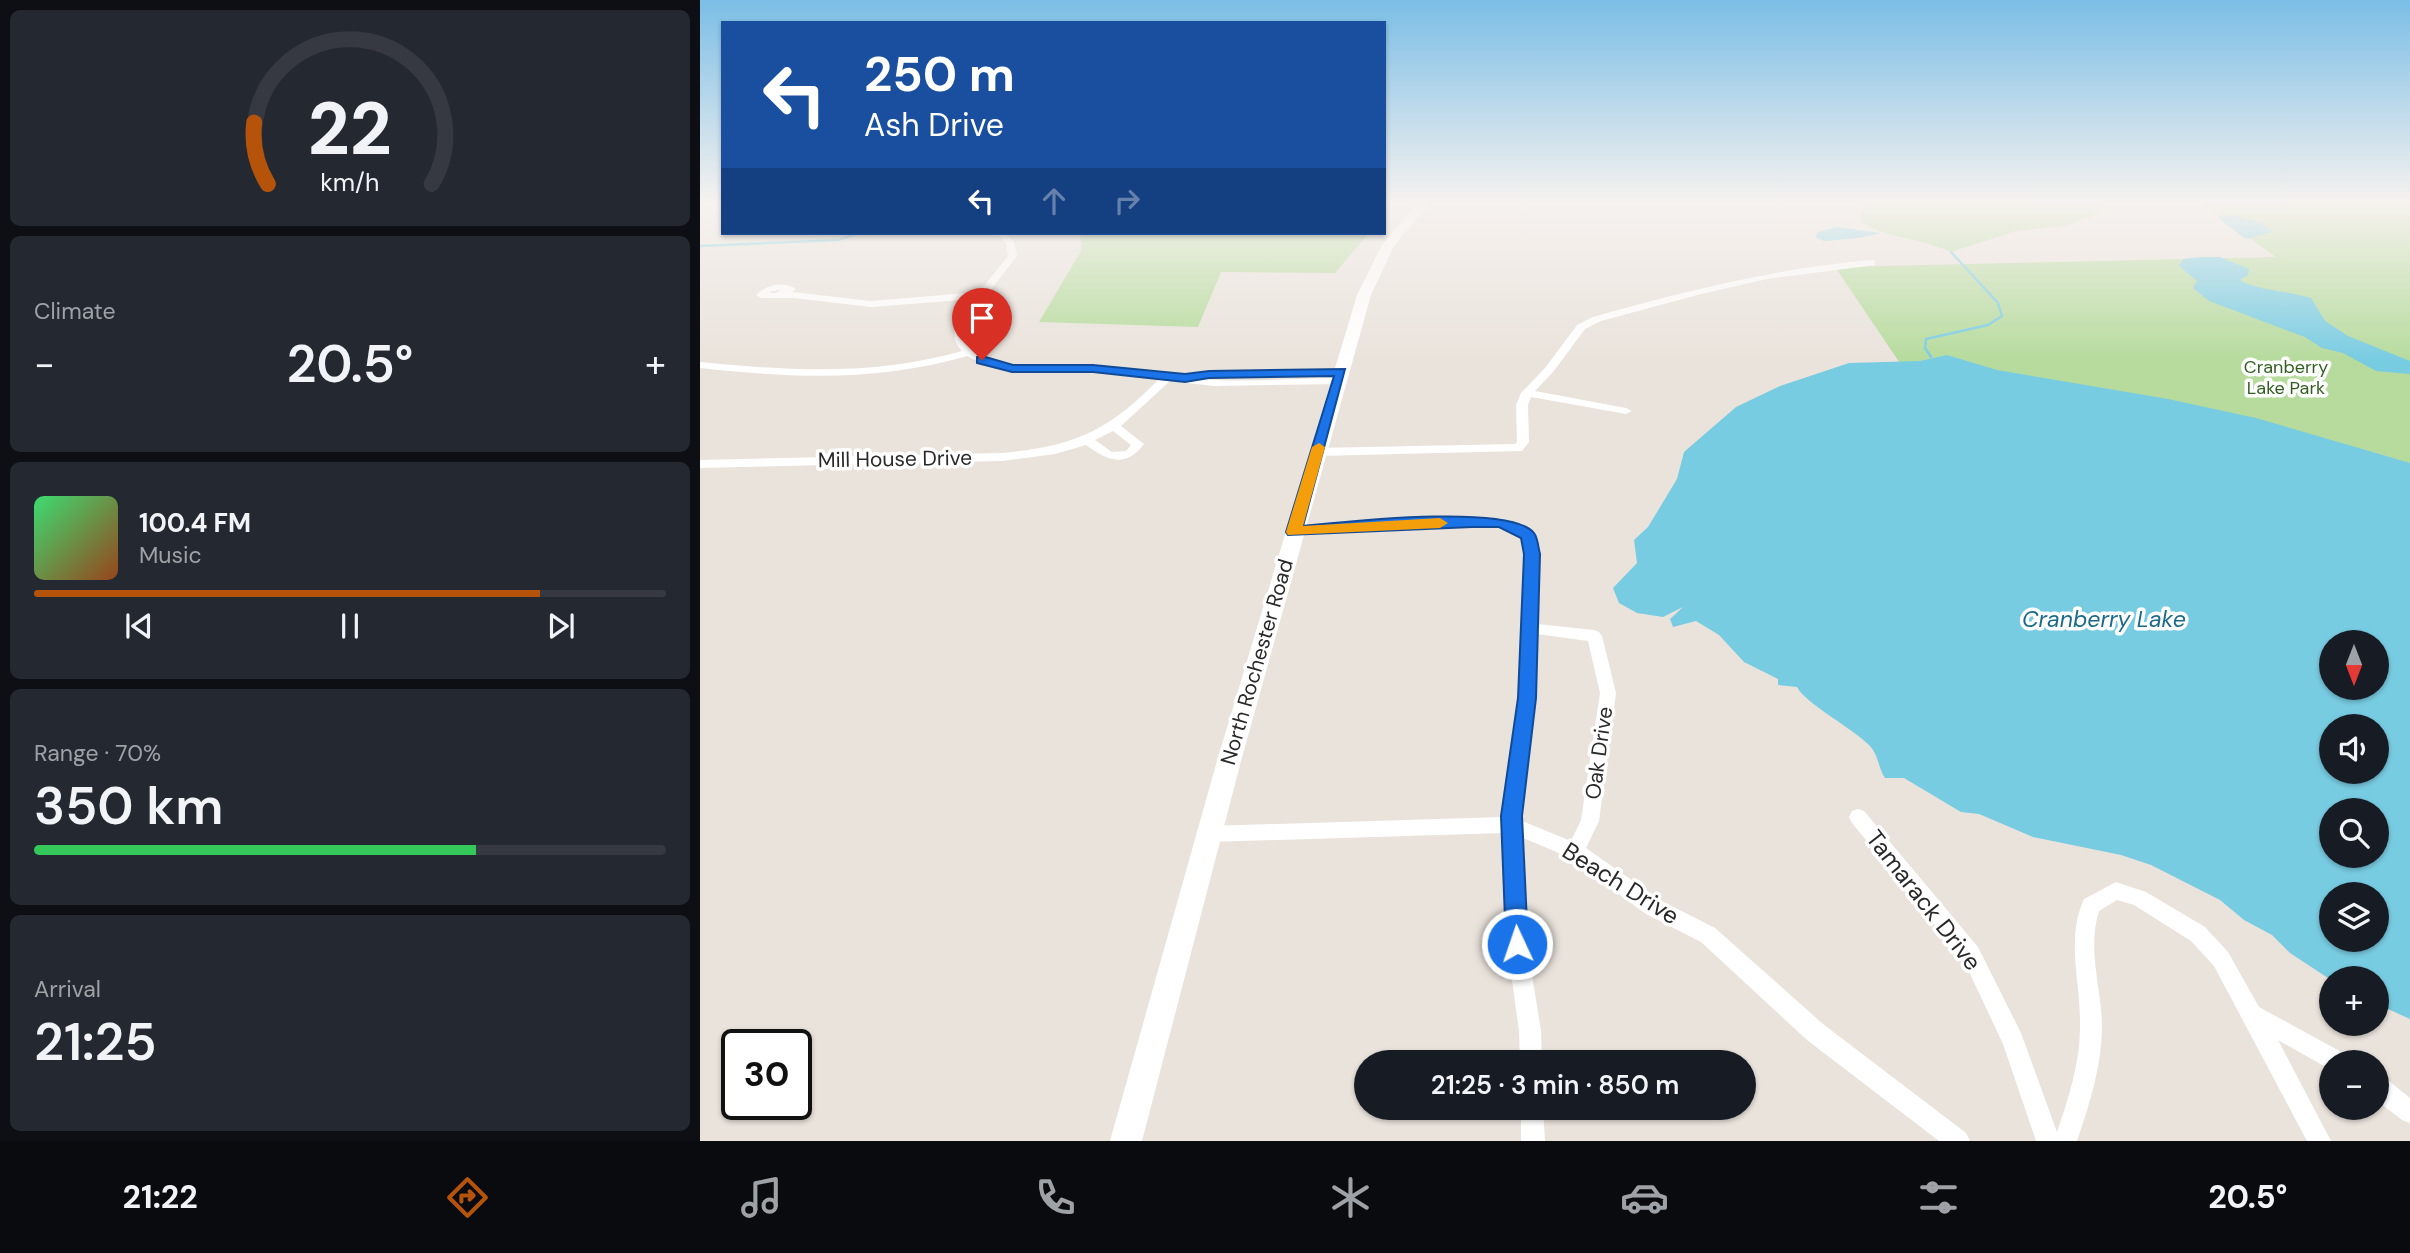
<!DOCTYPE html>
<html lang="en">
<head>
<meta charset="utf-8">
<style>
  body { margin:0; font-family:"DM Sans",sans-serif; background:#242831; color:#f1f3f6; height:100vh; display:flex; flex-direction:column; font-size:26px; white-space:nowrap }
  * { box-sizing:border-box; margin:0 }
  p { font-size:23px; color:#9ea1a6 }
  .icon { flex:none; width:38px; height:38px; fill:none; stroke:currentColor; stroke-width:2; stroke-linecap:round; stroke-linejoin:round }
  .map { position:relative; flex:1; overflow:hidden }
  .drawer { display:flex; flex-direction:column; gap:10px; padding:10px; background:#0d0f14; width:700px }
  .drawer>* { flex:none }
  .banner { position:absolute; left:21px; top:21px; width:665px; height:214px; border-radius:0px; box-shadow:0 2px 5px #0004; background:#1a4fa0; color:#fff; overflow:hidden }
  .needle { width:46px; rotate:180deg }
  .buttons { position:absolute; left:1619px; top:630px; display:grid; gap:14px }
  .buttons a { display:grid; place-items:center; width:70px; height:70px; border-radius:50%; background:#171b24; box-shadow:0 2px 5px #0004; font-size:35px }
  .speed { position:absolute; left:21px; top:1029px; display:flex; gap:14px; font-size:35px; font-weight:700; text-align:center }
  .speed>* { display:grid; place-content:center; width:91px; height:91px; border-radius:50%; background:#171b24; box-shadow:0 2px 5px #0004; line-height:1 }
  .speed .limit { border:4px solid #111; border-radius:10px; background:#fff; color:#111 }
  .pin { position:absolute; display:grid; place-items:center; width:60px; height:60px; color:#fff; margin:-72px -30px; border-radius:50% 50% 50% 0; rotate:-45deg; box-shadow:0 0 7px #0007 }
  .pin .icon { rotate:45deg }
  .me { position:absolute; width:77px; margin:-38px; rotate:357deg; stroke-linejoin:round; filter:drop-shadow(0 0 5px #0008) }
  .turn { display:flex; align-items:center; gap:24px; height:147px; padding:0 28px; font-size:32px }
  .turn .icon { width:91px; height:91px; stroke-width:2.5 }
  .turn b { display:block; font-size:49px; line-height:60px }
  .lanes { display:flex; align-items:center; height:66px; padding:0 28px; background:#0003; justify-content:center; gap:35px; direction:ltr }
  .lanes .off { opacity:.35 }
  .big { font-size:52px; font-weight:600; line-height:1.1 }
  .drawer .card { flex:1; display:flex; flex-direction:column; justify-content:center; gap:10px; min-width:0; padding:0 24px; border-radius:10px; background:#242831 }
  .drawer .dial { align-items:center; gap:0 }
  .dial svg { height:182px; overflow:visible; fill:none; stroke:#363941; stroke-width:7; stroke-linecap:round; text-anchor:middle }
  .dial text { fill:#f1f3f6; stroke:none }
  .song { display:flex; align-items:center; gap:21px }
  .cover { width:84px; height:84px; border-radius:10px; background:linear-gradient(135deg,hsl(140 70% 55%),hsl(20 70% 35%)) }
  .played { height:7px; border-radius:4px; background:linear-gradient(90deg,#b45309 80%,#363941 80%) }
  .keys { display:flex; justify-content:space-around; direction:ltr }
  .heat { display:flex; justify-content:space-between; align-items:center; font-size:38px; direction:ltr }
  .charge { height:10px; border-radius:5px; background:linear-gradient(90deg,#34c759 70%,#363941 0) }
  .trip { position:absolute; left:654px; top:1050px; width:402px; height:70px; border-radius:35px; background:#171b24; box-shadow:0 2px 5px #0004; font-weight:600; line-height:70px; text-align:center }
  .tabs { display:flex; height:112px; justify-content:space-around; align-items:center; background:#090b0e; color:#9ea1a6 }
  .tabs .icon { width:49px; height:49px }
  .tabs .active { color:#b45309 }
  .tabs b { font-size:32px; color:#f1f3f6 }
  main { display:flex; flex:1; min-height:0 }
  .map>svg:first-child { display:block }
</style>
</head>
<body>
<main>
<section class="drawer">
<div class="card dial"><svg viewBox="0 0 100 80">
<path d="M14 69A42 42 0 1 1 86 69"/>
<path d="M14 69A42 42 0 0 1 8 42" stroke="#b45309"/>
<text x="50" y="56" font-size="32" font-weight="700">22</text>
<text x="50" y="72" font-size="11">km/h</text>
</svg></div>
<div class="card"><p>Climate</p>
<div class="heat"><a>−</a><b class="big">20.5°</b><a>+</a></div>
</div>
<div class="card">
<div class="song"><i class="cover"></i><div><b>100.4 FM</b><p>Music</p></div></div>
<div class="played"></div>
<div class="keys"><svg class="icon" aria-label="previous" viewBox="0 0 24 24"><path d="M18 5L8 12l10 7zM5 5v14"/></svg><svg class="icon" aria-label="pause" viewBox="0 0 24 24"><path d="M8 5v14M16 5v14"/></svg><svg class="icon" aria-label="next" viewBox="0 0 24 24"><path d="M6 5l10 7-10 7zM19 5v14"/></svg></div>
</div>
<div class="card"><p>Range · 70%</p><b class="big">350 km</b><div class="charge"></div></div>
<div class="card"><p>Arrival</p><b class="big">21:25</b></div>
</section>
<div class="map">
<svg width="1710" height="1141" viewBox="0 0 1710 1141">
  <rect width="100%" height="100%" fill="#eae3dc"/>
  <path fill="#b6db9d" d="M1171,201H1398L1405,211L1364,226L1316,231L1251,252C1221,238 1189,239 1161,222L1162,207Z
    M1497,201H1710V495L1295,504L1135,267L1576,257Z
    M380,233H669L635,273L521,272L498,327L339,322L381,251Z"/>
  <path fill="#78cce2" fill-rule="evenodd" d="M1520,214C1536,217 1561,218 1572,232L1546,239L1518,218Z
    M1137,227L1180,233C1166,238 1140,240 1124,241L1115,237L1118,232Z
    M1501,257H1520L1549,269L1548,275L1540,280C1551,289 1593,292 1611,298L1625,321L1648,336L1710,361V374L1676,371L1643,353L1622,348L1605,337L1509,301L1493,288L1497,281L1479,266L1483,259Z
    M1247,355L1297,370L1468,399L1556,418L1710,463V1019L1677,1004L1676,978L1631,980L1590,953L1572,935L1544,920L1520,900L1451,865L1421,855L1333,837L1279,814L1261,812L1204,778H1185C1178,768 1179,755 1169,745C1153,729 1104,702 1097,687L1078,685V679L1044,662L1019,635L996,621L973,627L970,619L983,607L963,617L937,613L919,603L913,588L937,563L934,540L948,527L977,479L984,452L1036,407L1080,386L1149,363L1220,361ZM1631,642H1676V688H1631ZM1676,726V772H1631V726ZM1676,810V856H1631V810ZM1631,894H1676V940H1631Z"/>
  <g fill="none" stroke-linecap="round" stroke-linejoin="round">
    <path stroke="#78cce2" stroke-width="2.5" d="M0,246L138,240L159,233
      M1231,357L1225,348L1226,339L1288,325L1302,316L1298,303L1251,252"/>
    <path fill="#fff" fill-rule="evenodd" d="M296,233H305L314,242L317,256L268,319C263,332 262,343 275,352C308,374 354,363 391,365C432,367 473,378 514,380C555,382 597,378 638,378L643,381L638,384L514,386L470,381L421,426L444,444C425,469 407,460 386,445L355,454L302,461L0,468V460L302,453C375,446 407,432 459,379C438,377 416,373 394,371C347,368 312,379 267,356C178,382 91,378 0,368V362C89,371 175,376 262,351C244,332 262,314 274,299L171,307L94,298H61L56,295C67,284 83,281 96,289L92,292L171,301L279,292L308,256L306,243ZM82,289L76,293H70V292ZM413,431L431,445L426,451L412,452L395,440Z
      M1172,260L1175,261V265L1067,279L1001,294L901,321L885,329L853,372L835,391L926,408L932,411L926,414L831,397L828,405L829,442L822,451L617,456L611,452L617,448L815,444L817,442L816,405L821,393L845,368L877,325L893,317C985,291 1077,268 1172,260Z
      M800,518C811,521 828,525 834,535C845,553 838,602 837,624L894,630L899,632L902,636L916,693L899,821L886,848L960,900L1015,928L1123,1024L1266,1133L1270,1141H1239L1107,1040L1001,942L946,914L868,857L821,837L827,944L841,1031L842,1062H820L819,1031L807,944L803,833L509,842L503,840L500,834L503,828L509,826L802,817L819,698L825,554L822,538L812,531L799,526L669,529L594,536L587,532L594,528L669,521ZM837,634L888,641L900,693L881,820L871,841L820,820L835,698Z
      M1158,809L1164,811L1278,947L1321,1033L1357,1132C1369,1097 1381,1060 1380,1022C1380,979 1366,939 1384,899L1416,882L1446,892L1505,927L1528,952L1559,1007L1645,1054L1648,1062H1631V1070L1578,1040L1631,1141H1607L1514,966L1491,941L1434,905L1417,900L1399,911C1387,949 1401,986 1402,1024C1402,1065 1390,1103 1377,1141H1336L1303,1044L1264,961L1152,823L1149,817L1152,811Z
      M1676,1074L1684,1077L1710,1098V1123L1702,1120L1676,1100Z
      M821,1108H843L845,1141H821Z"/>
    <path fill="#fff" fill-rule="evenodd" d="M719,201H731L694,246L671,295L541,761L442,1141H410L517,761L657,295L682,245Z"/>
  </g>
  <linearGradient id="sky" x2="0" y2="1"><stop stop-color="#7bbee6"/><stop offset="0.56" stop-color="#f6f2ef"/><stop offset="1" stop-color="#f6f2ef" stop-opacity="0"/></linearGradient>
  <rect width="1710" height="361" fill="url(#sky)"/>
  <path fill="#1a73e8" stroke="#114b97" stroke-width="2" d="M282,356L313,365H393L485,374L509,371L645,369L603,526C644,522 810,503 834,533C838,538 838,547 840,554L836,698L822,816L828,944L825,952L817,955L809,952L806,944L801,816L818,698L824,554L821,538L799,527H772L588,535L586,532L634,376L509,378L485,382L393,372H312L277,363V357Z"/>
  <path fill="#f59e0b" d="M619,443L625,447L603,526L740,518L748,523L740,528L588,535L586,532L612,447Z"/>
  <g text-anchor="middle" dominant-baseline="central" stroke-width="7" stroke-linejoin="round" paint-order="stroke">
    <g font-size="18" fill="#315e20" stroke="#fff">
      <text x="1586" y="367">Cranberry<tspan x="1586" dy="21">Lake Park</tspan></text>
    </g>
    <g font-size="21" fill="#292929" stroke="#fff">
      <text transform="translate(195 459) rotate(-1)">Mill House Drive</text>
      <text transform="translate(557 662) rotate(-74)">North Rochester Road</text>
      <text transform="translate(899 753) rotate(-82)">Oak Drive</text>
    </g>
    <g font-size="23" font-style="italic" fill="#1a6b8b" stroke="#fff">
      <text x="1404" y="619">Cranberry Lake</text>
    </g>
    <g font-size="24" fill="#292929" stroke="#fff">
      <text transform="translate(921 883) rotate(32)">Beach Drive</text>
      <text transform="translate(1224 900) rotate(52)">Tamarack Drive</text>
    </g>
  </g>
</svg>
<div class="buttons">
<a><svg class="needle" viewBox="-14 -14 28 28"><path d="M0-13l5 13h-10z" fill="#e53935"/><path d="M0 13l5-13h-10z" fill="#9ea1a6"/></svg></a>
<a><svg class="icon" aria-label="sound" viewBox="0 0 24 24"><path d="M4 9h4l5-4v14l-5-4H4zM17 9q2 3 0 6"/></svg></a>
<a><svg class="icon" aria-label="search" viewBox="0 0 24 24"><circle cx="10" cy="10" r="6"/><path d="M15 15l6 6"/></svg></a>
<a><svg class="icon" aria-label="layers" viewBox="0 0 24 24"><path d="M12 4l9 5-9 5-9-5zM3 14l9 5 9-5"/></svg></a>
<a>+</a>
<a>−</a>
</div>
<div class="speed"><div class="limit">30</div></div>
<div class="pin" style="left:282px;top:360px;background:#d93025"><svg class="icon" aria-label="arrive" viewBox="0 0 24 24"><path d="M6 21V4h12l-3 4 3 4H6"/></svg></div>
<svg class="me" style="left:817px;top:944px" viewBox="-20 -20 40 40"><circle r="17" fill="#1a73e8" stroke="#fff" stroke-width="3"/><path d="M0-11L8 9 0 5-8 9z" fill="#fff"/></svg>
<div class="trip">21:25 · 3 min · 850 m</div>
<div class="banner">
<div class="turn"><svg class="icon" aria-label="left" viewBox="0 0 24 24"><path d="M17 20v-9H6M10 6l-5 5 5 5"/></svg><div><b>250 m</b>Ash Drive</div></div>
<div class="lanes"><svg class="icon" aria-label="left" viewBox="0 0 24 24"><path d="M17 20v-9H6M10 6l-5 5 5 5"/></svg><svg class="icon off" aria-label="ahead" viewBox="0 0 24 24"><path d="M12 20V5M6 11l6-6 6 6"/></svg><svg class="icon off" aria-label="right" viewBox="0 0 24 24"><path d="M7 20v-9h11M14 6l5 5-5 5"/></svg></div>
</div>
</div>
</main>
<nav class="tabs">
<b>21:22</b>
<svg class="icon active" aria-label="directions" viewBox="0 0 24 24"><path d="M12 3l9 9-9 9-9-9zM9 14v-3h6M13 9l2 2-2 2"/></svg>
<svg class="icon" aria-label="music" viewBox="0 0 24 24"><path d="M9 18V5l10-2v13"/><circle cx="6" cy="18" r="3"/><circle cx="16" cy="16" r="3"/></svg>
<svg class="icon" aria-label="phone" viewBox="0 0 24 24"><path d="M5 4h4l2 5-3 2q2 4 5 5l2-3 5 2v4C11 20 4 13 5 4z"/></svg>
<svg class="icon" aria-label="climate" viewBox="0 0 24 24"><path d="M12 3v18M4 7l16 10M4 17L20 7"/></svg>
<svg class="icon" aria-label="car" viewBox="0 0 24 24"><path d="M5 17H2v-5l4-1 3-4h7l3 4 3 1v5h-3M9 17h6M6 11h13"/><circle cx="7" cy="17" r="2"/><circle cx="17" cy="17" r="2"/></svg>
<svg class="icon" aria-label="filters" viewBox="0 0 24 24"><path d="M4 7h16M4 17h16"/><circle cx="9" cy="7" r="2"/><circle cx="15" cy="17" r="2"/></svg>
<b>20.5°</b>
</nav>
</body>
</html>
